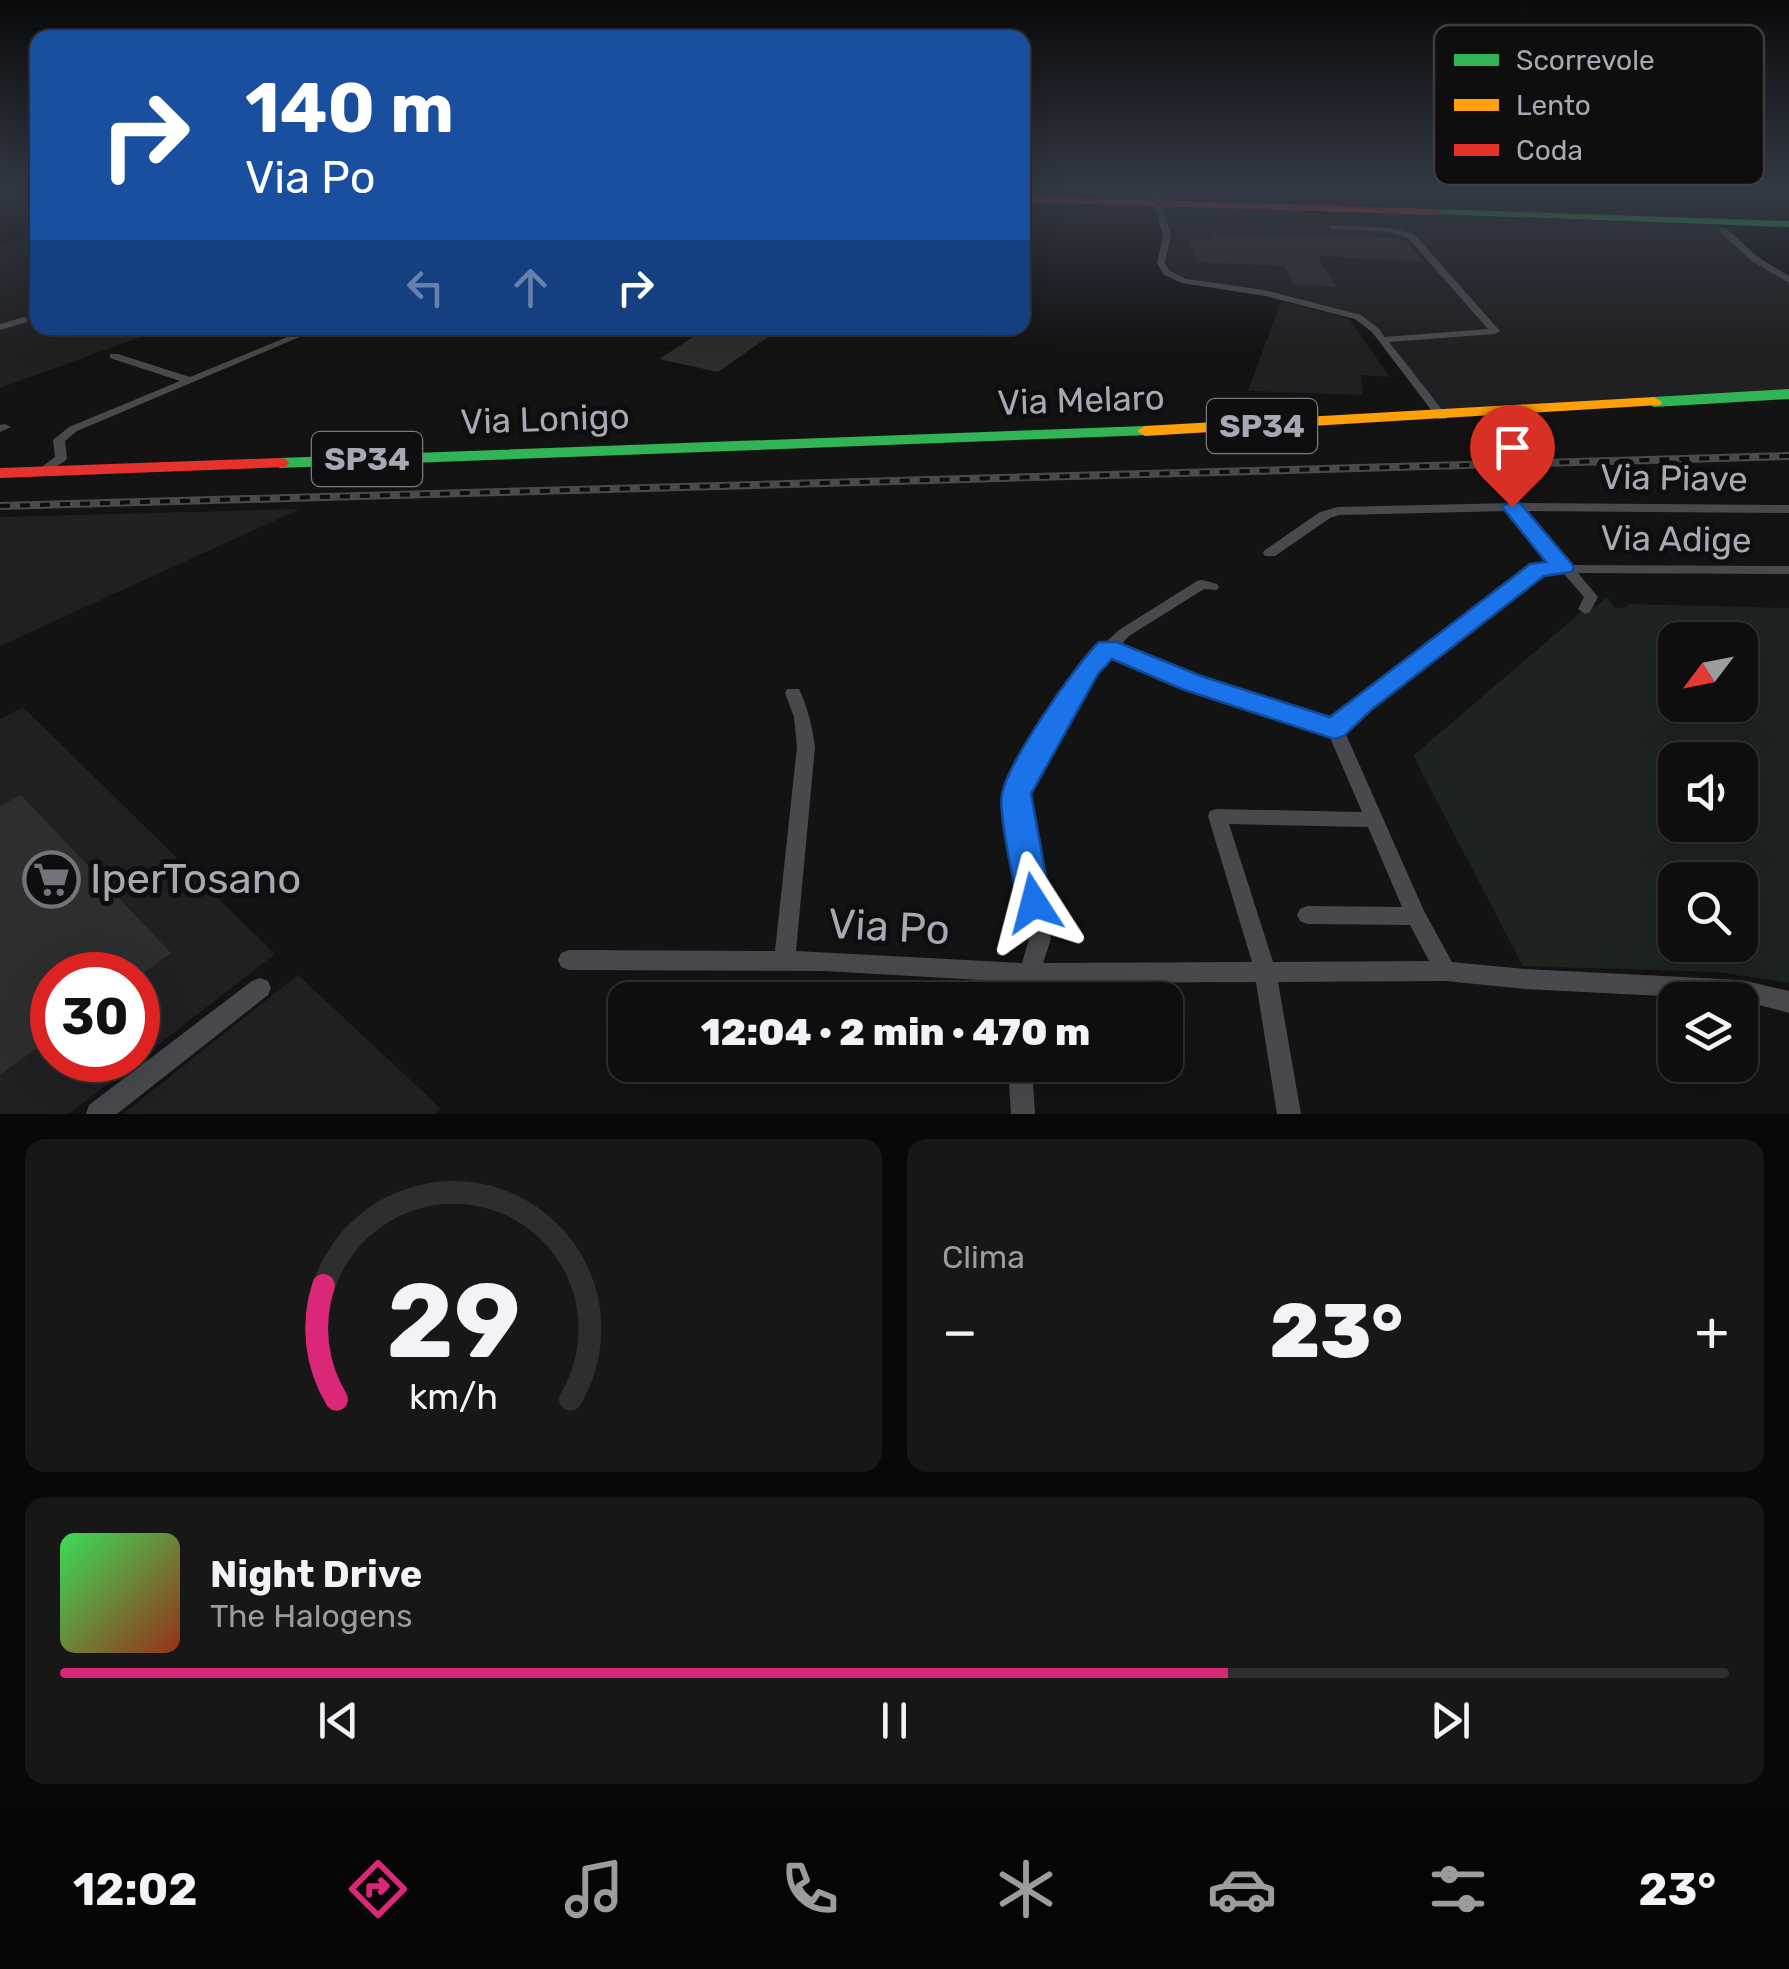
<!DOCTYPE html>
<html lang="it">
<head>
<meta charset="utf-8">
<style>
  body { margin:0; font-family:Rubik,sans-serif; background:#171718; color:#f1f3f6; height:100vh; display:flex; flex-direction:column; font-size:38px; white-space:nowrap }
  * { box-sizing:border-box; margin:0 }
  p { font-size:32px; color:#9b9c9e }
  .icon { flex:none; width:55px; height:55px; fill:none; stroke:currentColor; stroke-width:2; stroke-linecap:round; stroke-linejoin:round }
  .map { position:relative; height:1114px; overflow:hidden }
  .details { display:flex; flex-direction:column; gap:25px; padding:25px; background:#080808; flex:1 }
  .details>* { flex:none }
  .guide { position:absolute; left:30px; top:30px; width:1000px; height:305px; border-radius:20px; box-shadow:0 10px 40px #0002,0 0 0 2px #2e2e2f; background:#1a4fa0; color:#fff; overflow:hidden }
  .needle { width:65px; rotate:238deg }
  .buttons { position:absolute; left:1658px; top:622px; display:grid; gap:20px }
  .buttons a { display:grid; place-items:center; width:100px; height:100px; border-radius:20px; background:#0e0e0f; box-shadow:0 10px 40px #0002,0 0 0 2px #2e2e2f; font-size:50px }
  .speed { position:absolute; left:30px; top:952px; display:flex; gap:20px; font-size:50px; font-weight:700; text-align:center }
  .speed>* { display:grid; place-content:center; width:130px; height:130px; border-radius:50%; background:#0e0e0f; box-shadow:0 10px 40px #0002,0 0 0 2px #2e2e2f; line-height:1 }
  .speed .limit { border:15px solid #d22; background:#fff; color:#111 }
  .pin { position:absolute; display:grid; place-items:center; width:85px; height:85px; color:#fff; margin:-102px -42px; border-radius:50% 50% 50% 0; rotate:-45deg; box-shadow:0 0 10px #0007 }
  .pin .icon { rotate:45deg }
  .me { position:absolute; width:110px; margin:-55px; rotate:351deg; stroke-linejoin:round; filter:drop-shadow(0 0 8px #0008) }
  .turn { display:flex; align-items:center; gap:35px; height:210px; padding:0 50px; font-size:45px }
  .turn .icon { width:130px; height:130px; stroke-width:2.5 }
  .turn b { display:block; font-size:70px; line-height:85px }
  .lanes { display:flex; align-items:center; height:95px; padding:0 50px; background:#0003; justify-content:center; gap:50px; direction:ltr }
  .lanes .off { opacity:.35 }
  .big { font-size:75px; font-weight:800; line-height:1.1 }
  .details .widget { flex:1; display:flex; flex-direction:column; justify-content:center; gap:15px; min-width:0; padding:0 35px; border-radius:20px; background:#171718 }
  .details .dial { align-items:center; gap:0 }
  .dial svg { height:260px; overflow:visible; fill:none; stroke:#2e2e2f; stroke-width:7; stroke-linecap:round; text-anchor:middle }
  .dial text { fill:#f1f3f6; stroke:none }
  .song { display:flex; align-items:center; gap:30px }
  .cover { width:120px; height:120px; border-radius:15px; background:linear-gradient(135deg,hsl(130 70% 55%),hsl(10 70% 35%)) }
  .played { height:10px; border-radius:5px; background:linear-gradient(90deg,#db2777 70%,#2e2e2f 70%) }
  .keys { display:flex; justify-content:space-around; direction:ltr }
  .heat { display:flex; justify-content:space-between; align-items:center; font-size:55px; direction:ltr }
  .details .tiles { flex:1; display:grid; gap:25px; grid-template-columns:1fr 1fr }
  .widget:last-child { grid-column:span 2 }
  .trip { position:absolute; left:608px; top:982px; width:575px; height:100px; border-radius:20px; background:#0e0e0f; box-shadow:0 10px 40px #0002,0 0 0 2px #2e2e2f; font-weight:800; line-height:100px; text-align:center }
  .dock { display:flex; height:160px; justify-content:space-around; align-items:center; background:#060606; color:#9b9c9e }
  .dock .icon { width:70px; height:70px }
  .dock .selected { color:#db2777 }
  .dock b { font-size:45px; color:#f1f3f6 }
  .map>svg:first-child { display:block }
</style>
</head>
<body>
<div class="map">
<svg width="1789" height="1114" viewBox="0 0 1789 1114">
  <rect width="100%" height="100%" fill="#131314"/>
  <path fill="#202022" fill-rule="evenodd" d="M1161,207L1723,226L1734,240L1789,281V396L1449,416L1406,367L1387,337L1359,315L1265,289L1204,282L1171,273L1167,260L1172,234Z
    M37,234L38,328H166L0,388V243Z
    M1281,301L1349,319L1390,377L1361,375L1363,395L1248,391Z
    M300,509L0,646V517Z
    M23,707L275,954L69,1114H0V719ZM52,975H138V1060H52Z
    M298,975L434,1102L440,1109L436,1114H123Z"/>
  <path fill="#1d231f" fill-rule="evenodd" d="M1325,192H1442L1692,203L1704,213L1716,214L1322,202L1332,201Z
    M1607,597L1615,608L1628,607L1627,604L1789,608V983L1719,972L1523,966L1421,771L1414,755L1585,609L1589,612ZM1675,640H1740V705H1675ZM1675,760H1740V825H1675ZM1675,880H1740V945H1675Z"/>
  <path fill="#2e2e2f" d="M1210,234L1395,238L1406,241L1423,261L1318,256L1336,287L1294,285L1284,266L1196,262L1189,239L1212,240Z
    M707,328H781L718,372L659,359Z
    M21,795L171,953L140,975H52V1037L0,1075V806Z"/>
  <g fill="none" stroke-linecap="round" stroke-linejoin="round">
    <path fill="#48494c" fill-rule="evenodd" d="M1160,208L1164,210L1171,236L1165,263L1170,271L1187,279L1265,290L1361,315L1378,328L1385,337L1488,329L1408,238L1390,232L1332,229L1328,227L1332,225L1391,228L1414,234L1500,331L1495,334L1389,342L1448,417L1446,419H1438L1372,332L1355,319L1265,296L1182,283L1164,275L1157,263L1163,236L1156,210Z
      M1720,228H1726L1758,257L1789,276V283L1752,261L1720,232Z
      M24,317L27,318V322L0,330V324Z
      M309,328H321L77,431L65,441L67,458L65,461L41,476L35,472L55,457L53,440L69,427L180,381L110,358V354H118L190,377Z
      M5,424L11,427L0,432V425Z
      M1512,503L1789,505V513L1522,511L1570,565L1789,566V574L1578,573L1598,597L1590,612L1585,614L1578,609L1584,597L1563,573H1541L1368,707L1344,730L1424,911L1452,962L1525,969L1742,980L1789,991V1013L1740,1000L1525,989L1446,981L1278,982L1301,1114H1277L1256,982L1037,983L1032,1000H1010L1015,982L825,971L569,970L561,967L558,960L561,953L569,950L775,951L797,747L794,717L785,693L787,689H799C808,708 812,726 815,747L796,951L1022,963L1029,939L1007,794L1036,737L1082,664L1119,630L1197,581L1202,580L1217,584L1219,587L1217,590L1204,589L1129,636L1119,647L1197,679L1332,722L1356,699L1533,566L1555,565L1509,511L1339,515L1330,518L1275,556H1265L1263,553L1265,550L1320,512L1338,507ZM1111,655L1185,687L1328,733L1362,812L1217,809L1210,811L1208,816L1252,962L1043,963L1051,939L1025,794L1050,744L1094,672ZM1229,824L1368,827L1402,907L1307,906L1300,909L1297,915L1300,921L1307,924L1410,925L1429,961L1273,962Z
      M260,978L268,981L271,988L268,995L117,1114H86L89,1105L252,981Z
      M1008,1065H1032L1035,1114H1011Z"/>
    <path fill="#30b455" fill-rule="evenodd" d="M1436,209L1789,221V227L1432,214L1431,212Z
      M1789,389V399L1654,407L1646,402L1654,397Z
      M1145,426L1153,431L1151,435L280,468L271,463L280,458Z"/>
    <path fill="#ff9f0a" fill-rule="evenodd" d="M1654,397L1662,402L1660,405L1145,436L1137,431L1145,426Z"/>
    <path fill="#e5322d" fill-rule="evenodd" d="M1022,196L1436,209L1441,212L1436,215L1022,202Z
      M280,458L286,459L289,463L286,467L0,478V468Z"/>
    <defs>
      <path id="rail" d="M0,506L1789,456"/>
    </defs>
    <use href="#rail" stroke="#494a4d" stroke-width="8"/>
    <use href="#rail" stroke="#0e0e0f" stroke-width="4" stroke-dasharray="10" stroke-linecap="butt"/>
    <path stroke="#48494c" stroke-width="8" d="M1154,192L1160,210"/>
  </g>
  <linearGradient id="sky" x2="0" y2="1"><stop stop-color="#0a0a0b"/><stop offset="0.55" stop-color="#333945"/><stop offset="1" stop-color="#333945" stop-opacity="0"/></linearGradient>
  <rect width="1789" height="348" fill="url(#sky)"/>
  <path fill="#1a73e8" stroke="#114b97" stroke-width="2.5" d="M1512,501L1520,503L1571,563L1574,568L1571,572L1544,576L1371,710L1344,736L1334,739L1182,689L1112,659L1098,674L1031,794L1051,903L1046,913L1034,917L1022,913L1017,903C1014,880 998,813 1002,794C1008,762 1075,665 1099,642H1117L1201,676L1330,717L1530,564L1546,562L1502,507Z"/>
  <defs>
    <symbol id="supermarket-ring" viewBox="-11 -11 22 22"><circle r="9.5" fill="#0e0e0f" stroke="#73747b" stroke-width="1.5"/><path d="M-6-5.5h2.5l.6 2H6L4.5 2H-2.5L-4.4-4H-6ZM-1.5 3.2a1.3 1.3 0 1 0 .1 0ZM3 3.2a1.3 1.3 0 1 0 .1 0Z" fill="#73747b"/></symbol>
  </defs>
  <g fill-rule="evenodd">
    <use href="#supermarket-ring" x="20" y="848" width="63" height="63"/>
  </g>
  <g text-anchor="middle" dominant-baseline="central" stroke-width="10" stroke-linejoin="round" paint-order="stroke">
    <g fill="#0e0e0f" stroke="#787a82" stroke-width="2.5">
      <rect x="1207" y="399" width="110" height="54" rx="8"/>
      <rect x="312" y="432" width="110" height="54" rx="8"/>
    </g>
    <g font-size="32" font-weight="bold" fill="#a6a8b3">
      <text x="1262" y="426">SP34</text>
      <text x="367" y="459">SP34</text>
    </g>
    <g font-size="35" fill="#a6a8b3" stroke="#0e0e0f">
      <text transform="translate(1081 400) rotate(-2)">Via Melaro</text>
      <text transform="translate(545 419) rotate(-2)">Via Lonigo</text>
      <text transform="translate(1674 478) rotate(1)">Via Piave</text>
      <text transform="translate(1676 539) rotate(1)">Via Adige</text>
    </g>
    <g font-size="42" fill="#a6a8b3" stroke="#0e0e0f" text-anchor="start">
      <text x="90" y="879">IperTosano</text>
    </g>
    <g font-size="42" fill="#a6a8b3" stroke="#0e0e0f">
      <text transform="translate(889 927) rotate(3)">Via Po</text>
    </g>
  </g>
  <rect x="1434" y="25" width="330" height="160" rx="15" fill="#0e0e0f" stroke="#3c3c40" stroke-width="2.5"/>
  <rect x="1454" y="54" width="45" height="12" fill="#30b455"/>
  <rect x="1454" y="99" width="45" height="12" fill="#ff9f0a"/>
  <rect x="1454" y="144" width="45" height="12" fill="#e5322d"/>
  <g font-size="28" fill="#a6a8b3">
    <text x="1516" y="70">Scorrevole</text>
    <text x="1516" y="115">Lento</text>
    <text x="1516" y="160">Coda</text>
  </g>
</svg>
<div class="buttons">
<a><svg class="needle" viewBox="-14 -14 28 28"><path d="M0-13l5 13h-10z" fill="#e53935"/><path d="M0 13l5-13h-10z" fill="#9b9c9e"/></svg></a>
<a><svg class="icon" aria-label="sound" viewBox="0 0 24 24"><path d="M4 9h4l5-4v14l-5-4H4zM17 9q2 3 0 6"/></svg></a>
<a><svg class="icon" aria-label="search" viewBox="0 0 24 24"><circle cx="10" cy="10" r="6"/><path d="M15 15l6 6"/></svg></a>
<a><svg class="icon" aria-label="layers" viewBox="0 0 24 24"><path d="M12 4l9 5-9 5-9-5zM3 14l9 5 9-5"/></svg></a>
</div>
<div class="speed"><div class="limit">30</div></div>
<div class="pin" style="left:1512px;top:507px;background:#d93025"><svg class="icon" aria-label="arrive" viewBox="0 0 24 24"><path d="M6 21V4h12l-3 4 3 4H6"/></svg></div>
<svg class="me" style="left:1034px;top:903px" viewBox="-20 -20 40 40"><path d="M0-17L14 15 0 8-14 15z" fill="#1a73e8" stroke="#fff" stroke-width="4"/></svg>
<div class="trip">12:04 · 2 min · 470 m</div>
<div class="guide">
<div class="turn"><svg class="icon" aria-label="right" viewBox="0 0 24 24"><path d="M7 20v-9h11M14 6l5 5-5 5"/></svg><div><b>140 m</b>Via Po</div></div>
<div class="lanes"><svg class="icon off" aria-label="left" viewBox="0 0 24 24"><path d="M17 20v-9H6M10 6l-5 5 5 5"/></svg><svg class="icon off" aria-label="ahead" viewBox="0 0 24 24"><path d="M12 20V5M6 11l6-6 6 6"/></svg><svg class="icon" aria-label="right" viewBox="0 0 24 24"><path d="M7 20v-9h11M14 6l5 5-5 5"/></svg></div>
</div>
</div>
<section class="details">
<div class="tiles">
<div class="widget dial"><svg viewBox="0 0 100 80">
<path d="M14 69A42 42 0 1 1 86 69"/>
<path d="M14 69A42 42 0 0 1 10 34" stroke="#db2777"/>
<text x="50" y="56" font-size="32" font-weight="700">29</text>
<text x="50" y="72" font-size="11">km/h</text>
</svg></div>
<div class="widget"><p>Clima</p>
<div class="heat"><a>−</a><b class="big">23°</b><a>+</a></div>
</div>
<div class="widget">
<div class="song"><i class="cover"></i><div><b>Night Drive</b><p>The Halogens</p></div></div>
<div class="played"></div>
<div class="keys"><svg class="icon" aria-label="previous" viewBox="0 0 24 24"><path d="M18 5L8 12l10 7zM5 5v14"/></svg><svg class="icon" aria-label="pause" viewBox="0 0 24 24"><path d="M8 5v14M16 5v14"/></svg><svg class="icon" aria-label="next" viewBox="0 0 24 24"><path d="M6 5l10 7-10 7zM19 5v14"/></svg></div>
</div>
</div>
</section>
<nav class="dock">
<b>12:02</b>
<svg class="icon selected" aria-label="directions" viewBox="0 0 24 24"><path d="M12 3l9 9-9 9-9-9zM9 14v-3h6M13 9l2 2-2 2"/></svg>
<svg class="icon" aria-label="music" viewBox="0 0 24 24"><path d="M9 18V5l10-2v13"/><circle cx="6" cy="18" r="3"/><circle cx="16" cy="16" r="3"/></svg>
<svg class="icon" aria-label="phone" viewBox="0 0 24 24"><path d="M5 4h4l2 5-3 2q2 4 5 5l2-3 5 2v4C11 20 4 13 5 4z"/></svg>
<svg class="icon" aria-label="climate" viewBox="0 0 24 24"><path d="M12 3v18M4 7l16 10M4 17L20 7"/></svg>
<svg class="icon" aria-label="car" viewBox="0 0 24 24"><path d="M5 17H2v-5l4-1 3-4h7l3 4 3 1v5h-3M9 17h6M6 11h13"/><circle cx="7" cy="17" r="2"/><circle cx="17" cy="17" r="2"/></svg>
<svg class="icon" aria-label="filters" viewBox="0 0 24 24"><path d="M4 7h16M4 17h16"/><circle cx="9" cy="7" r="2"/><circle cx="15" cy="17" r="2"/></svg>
<b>23°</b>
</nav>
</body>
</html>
